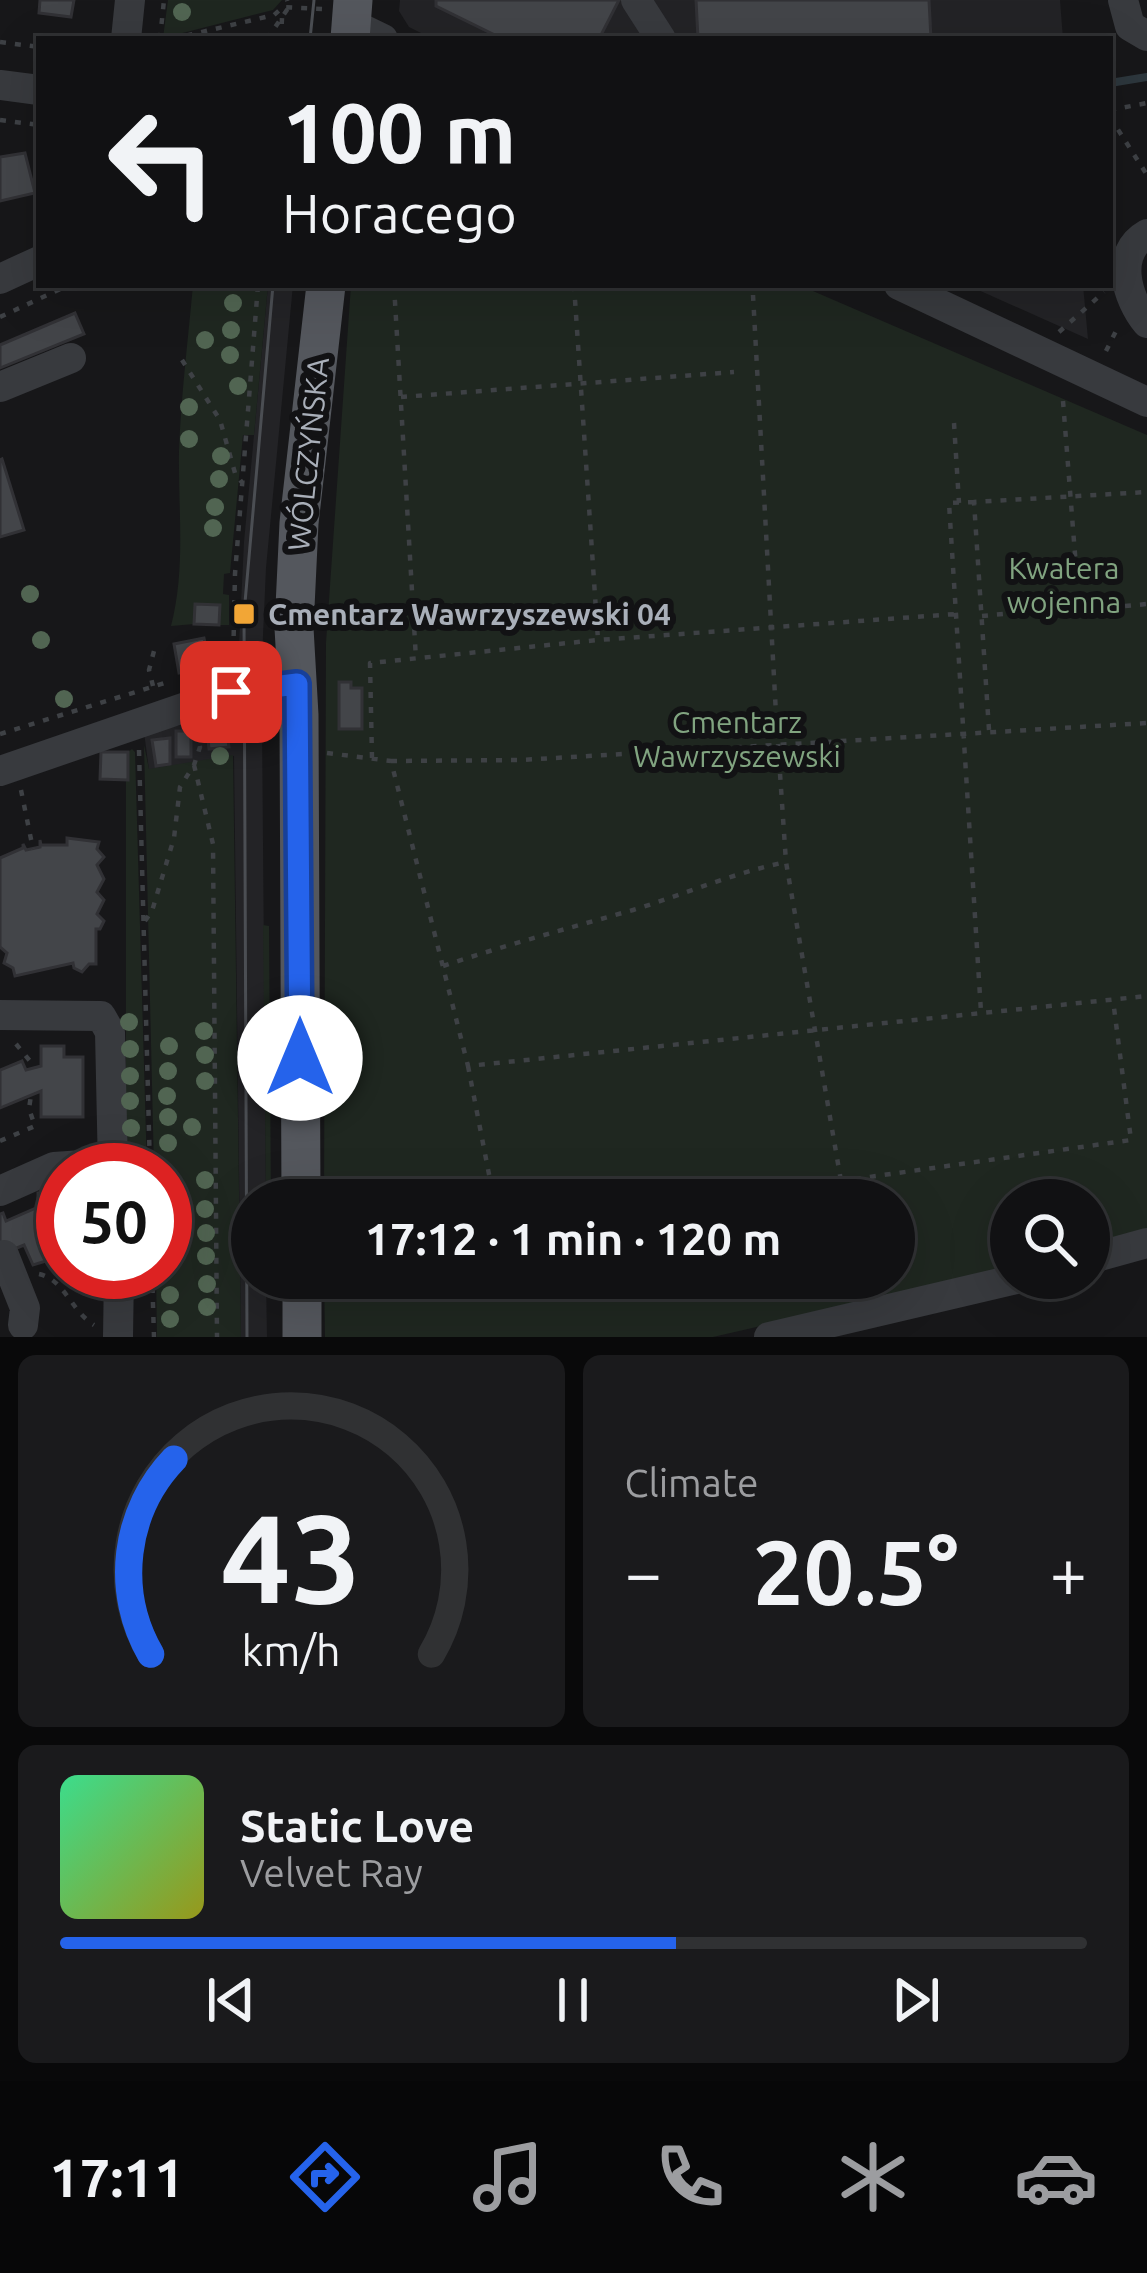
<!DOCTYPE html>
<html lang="en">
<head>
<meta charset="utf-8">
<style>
  body { margin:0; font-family:Ubuntu,sans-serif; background:#1a1a1c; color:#f1f3f6; height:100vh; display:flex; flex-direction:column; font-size:45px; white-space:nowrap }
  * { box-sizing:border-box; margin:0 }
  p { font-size:39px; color:#9c9da0 }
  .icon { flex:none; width:66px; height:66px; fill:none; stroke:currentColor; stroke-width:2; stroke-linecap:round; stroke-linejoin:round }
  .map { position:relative; height:1337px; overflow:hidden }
  .details { display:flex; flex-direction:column; gap:18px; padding:18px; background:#09090a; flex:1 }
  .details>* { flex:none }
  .top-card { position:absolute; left:36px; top:36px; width:1077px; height:252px; border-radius:0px; box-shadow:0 12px 48px #0002,0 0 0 3px #303133; background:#111113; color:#f1f3f6; overflow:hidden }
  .fabs { position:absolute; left:990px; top:1179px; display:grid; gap:24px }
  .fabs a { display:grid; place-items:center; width:120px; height:120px; border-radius:50%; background:#111113; box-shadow:0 12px 48px #0002,0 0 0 3px #303133; font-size:60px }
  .speed { position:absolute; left:36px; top:1143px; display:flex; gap:24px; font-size:60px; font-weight:700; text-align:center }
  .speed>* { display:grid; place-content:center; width:156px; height:156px; border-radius:50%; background:#111113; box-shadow:0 12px 48px #0002,0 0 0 3px #303133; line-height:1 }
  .speed .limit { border:18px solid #d22; background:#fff; color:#111 }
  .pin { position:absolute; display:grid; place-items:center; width:102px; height:102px; color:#fff; margin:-51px; border-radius:24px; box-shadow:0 6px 18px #0006 }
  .me { position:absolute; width:132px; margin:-66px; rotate:0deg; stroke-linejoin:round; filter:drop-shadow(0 0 9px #0008) }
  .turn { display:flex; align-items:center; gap:42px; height:252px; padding:0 48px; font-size:54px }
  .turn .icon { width:156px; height:156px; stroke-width:2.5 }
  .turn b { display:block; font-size:84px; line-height:102px }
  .big { font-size:90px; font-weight:700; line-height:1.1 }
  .details .widget { flex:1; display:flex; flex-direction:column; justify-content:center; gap:18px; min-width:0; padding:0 42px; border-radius:18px; background:#1a1a1c }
  .details .dial { align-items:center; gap:0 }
  .dial svg { height:312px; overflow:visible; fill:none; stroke:#303133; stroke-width:7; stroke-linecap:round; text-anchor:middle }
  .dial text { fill:#f1f3f6; stroke:none }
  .song { display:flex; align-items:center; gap:36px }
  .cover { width:144px; height:144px; border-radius:18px; background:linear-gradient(135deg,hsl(150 70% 55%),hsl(60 70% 35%)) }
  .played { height:12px; border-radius:6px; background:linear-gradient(90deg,#2563eb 60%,#303133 60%) }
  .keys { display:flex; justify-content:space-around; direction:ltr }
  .heat { display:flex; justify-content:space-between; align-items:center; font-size:66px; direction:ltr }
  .details .tiles { flex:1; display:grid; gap:18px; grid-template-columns:1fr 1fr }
  .widget:last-child { grid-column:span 2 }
  .trip { position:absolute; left:231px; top:1179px; width:684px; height:120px; border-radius:60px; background:#111113; box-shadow:0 12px 48px #0002,0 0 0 3px #303133; font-weight:700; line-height:120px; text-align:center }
  .menu { display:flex; height:192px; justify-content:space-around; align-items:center; background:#070708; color:#9c9da0 }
  .menu .icon { width:84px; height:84px }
  .menu .on { color:#2563eb }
  .menu b { font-size:54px; color:#f1f3f6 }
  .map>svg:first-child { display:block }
</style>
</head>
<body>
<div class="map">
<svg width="1147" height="1337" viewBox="0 0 1147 1337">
  <rect width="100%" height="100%" fill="#171719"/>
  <path fill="#232326" d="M400,0H1060L1063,39H433L409,27L399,11Z
    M268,285H293L266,568L262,658L238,666L244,542Z
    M967,285H1083L1088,339Z
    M230,716L233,734L234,723H262L266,1200H252V1278H266L267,1337H241L234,756L149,770L144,732Z"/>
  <path fill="#1f2720" d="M168,0H282L273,10L163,38Z
    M193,285H268L254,435H243L230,573L224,574L223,594L229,595V625H219V605H195L194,624L171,626C186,568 178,511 179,451C181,396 188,340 193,285Z
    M351,285H799L1147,435V1230L1089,1246V1200H1011V1268L713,1337H325L324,1278H894V1200H324L326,643Z
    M144,745L149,769L233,755L241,1337H157L156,1272H165V1170H154Z
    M132,749L135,752L147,1170H120L126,1163V782L128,752Z
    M263,925L269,926L271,1200H266Z"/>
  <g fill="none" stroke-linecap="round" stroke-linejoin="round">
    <path stroke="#2d373d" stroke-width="8" d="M1110,83L1147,77"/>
  </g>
  <path fill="#434549" stroke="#313135" stroke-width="3" d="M40,0H74L71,17L39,13Z
    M436,0H619L599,39H503L436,6Z
    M696,0H929L931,39H698Z
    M25,153L35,193L0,201V157Z
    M75,313L84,334L0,368V345Z
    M2,459L24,530L0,537V460Z
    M195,604L220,605L219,625L194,624Z
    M204,638L210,667L179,673L174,644Z
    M339,682H351V688H362V729H339Z
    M221,724L226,728L229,747L209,749L207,731L211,726Z
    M176,731H191V757H176Z
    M170,738V764L156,766L152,740Z
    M101,752H128V780L100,779Z
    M67,838L99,842L97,849L104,857L97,865L104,879L97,892L104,900L97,914L104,921L100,929H96V964H89L82,972L74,968L73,963L15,976L13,968L4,963L7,953L0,947V858L23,848V844L26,850L40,847V840L41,845H67Z
    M41,1046H64V1057H83V1117H41V1091L0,1108V1070L22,1061L26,1070L41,1066Z
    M38,1193H63V1256L33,1265L24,1245L0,1255V1214L3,1213L6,1221L38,1207Z"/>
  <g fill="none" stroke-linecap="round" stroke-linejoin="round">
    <path stroke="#3e4145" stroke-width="4.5" stroke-dasharray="6 9" stroke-linecap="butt" d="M160,39L164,0
      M172,39L274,15L283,7L322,9
      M267,39L289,7L287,0
      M281,39L282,18
      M0,42L39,47
      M1110,110L1147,103
      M1110,117L1147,175
      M0,120L39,125
      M394,285L416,659
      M574,285L598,640
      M753,295L776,714L762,717L768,744
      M0,317L69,285
      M1059,332L1104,292
      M1106,351L1117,329
      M182,360L220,420L235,473L243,484
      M401,397L734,372
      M1063,401L1076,567
      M954,423L959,503
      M974,502L949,503L981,1012
      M1125,606L1147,604
      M982,616L1034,611
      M233,666L235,574L258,285
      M153,686L149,670L154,651
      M989,730L974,502L1147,492
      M0,734L168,682
      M778,744L786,862L841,1181
      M139,750L150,1170
      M327,753L391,761L468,1066L1147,996
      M372,758L370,663L598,640L956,614
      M391,761L521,760L1147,723
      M194,765L213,844L217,1337
      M21,790L33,849
      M145,921L152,911L174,838L180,787L194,765L200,747L198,734
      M443,966C506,945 569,928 633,910C685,894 733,873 786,862
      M16,1044L30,1061
      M468,1066L494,1200
      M0,1141L35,1126L29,1109L31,1095
      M631,1200L841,1181L1131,1140L1113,1000
      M152,1272L154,1337
      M39,1274C65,1280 71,1311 94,1325"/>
    <path stroke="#383a3e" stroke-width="30" d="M636,0L661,39
      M1123,0L1130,26L1147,36
      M352,24L383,39
      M126,39L130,0
      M0,85L39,90
      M1147,234C1113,253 1127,299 1147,323
      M0,279L39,261
      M899,285L1147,402
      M0,387L71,358
      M0,771L221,695L297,684
      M0,1015L101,1016L110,1032L113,1170
      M0,1191L54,1167L112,1163
      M4,1255L25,1308L23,1325
      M1089,1259L1147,1243
      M118,1337L119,1272
      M769,1337L1021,1278"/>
    <path stroke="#54575d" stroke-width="39" d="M350,39L353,0
      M301,1200L299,715L294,628L299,523L326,285
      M302,1278V1337"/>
    <path stroke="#4b4e53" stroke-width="3" d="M310,39L314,0
      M247,1337L244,614L273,285"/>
  </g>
  <g fill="#516552">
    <circle cx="182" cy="12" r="9"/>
    <circle cx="233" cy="303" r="9"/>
    <circle cx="231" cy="330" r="9"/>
    <circle cx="205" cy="340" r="9"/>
    <circle cx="230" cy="355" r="9"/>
    <circle cx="238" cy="386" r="9"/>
    <circle cx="189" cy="407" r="9"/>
    <circle cx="189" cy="439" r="9"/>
    <circle cx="221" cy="456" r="9"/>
    <circle cx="219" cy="479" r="9"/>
    <circle cx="215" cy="507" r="9"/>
    <circle cx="213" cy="528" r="9"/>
    <circle cx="30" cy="594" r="9"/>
    <circle cx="41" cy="640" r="9"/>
    <circle cx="64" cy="699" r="9"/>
    <circle cx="220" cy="756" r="9"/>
    <circle cx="129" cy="1022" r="9"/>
    <circle cx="204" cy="1031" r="9"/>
    <circle cx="169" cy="1046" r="9"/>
    <circle cx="130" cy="1049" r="9"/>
    <circle cx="205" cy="1055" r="9"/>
    <circle cx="168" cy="1071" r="9"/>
    <circle cx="130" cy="1076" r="9"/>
    <circle cx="205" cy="1081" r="9"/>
    <circle cx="167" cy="1096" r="9"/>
    <circle cx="130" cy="1101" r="9"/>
    <circle cx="168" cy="1117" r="9"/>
    <circle cx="192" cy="1127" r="9"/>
    <circle cx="131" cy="1128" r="9"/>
    <circle cx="168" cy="1143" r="9"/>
    <circle cx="130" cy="1154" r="9"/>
    <circle cx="205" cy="1180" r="9"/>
    <circle cx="205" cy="1209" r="9"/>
    <circle cx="206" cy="1233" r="9"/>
    <circle cx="206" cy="1256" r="9"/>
    <circle cx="207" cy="1284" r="9"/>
    <circle cx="170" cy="1295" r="9"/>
    <circle cx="207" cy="1307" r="9"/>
    <circle cx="170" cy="1319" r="9"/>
  </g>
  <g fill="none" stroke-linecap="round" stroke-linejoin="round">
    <defs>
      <path id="route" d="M231,692L297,684L300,1058"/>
    </defs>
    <use href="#route" stroke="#184099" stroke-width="30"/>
    <use href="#route" stroke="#2563eb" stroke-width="21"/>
  </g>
  <rect fill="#f2a636" stroke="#121214" stroke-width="4.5" x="232" y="602" width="24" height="24" rx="6"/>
  <g text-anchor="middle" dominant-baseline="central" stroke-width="12" stroke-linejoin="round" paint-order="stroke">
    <g font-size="30" fill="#a9afb9" stroke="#121214">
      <text transform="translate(308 454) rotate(-84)">WÓLCZYŃSKA</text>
    </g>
    <g font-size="30" fill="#81a480" stroke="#121214">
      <text x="1064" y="568">Kwatera<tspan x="1064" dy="34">wojenna</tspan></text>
      <text x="737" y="722">Cmentarz<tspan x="737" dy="34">Wawrzyszewski</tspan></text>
    </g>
    <g font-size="30" font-weight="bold" fill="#a9afb9" stroke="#121214" text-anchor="start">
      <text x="268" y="614">Cmentarz Wawrzyszewski 04</text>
    </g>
  </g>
</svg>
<div class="fabs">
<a><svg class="icon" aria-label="search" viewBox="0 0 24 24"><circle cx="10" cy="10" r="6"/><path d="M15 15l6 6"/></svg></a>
</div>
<div class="speed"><div class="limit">50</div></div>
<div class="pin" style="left:231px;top:692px;background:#d93025"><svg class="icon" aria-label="arrive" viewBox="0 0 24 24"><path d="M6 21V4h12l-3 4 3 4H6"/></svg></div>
<svg class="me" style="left:300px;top:1058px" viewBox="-20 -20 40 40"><circle r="19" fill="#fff"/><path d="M0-13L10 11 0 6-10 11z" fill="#2563eb"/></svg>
<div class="trip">17:12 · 1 min · 120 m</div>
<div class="top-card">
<div class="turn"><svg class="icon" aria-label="left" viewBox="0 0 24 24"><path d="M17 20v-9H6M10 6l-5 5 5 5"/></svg><div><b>100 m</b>Horacego</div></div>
</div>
</div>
<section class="details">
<div class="tiles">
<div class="widget dial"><svg viewBox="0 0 100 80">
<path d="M14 69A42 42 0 1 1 86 69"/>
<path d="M14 69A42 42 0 0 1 20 19" stroke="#2563eb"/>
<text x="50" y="56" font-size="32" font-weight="700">43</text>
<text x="50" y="72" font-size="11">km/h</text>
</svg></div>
<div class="widget"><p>Climate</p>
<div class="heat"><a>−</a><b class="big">20.5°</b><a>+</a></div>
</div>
<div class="widget">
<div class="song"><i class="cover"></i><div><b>Static Love</b><p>Velvet Ray</p></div></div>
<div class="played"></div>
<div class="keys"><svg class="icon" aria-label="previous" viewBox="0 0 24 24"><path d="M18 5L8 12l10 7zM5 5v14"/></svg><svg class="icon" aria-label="pause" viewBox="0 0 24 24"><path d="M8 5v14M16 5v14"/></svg><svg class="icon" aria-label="next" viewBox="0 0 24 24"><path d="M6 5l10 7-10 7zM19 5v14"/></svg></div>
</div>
</div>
</section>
<nav class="menu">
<b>17:11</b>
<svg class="icon on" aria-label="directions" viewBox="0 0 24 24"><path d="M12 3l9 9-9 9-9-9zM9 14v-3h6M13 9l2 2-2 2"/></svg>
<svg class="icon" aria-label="music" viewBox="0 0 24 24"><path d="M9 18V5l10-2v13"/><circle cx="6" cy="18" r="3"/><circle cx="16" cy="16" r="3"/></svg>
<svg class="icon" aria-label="phone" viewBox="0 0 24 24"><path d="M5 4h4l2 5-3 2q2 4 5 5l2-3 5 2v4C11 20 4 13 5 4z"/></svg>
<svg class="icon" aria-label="climate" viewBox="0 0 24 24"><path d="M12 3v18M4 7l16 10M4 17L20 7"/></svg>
<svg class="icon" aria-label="car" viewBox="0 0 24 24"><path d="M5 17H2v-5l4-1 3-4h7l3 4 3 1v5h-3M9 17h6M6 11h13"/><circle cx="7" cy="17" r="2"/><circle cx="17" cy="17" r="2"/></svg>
</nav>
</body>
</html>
